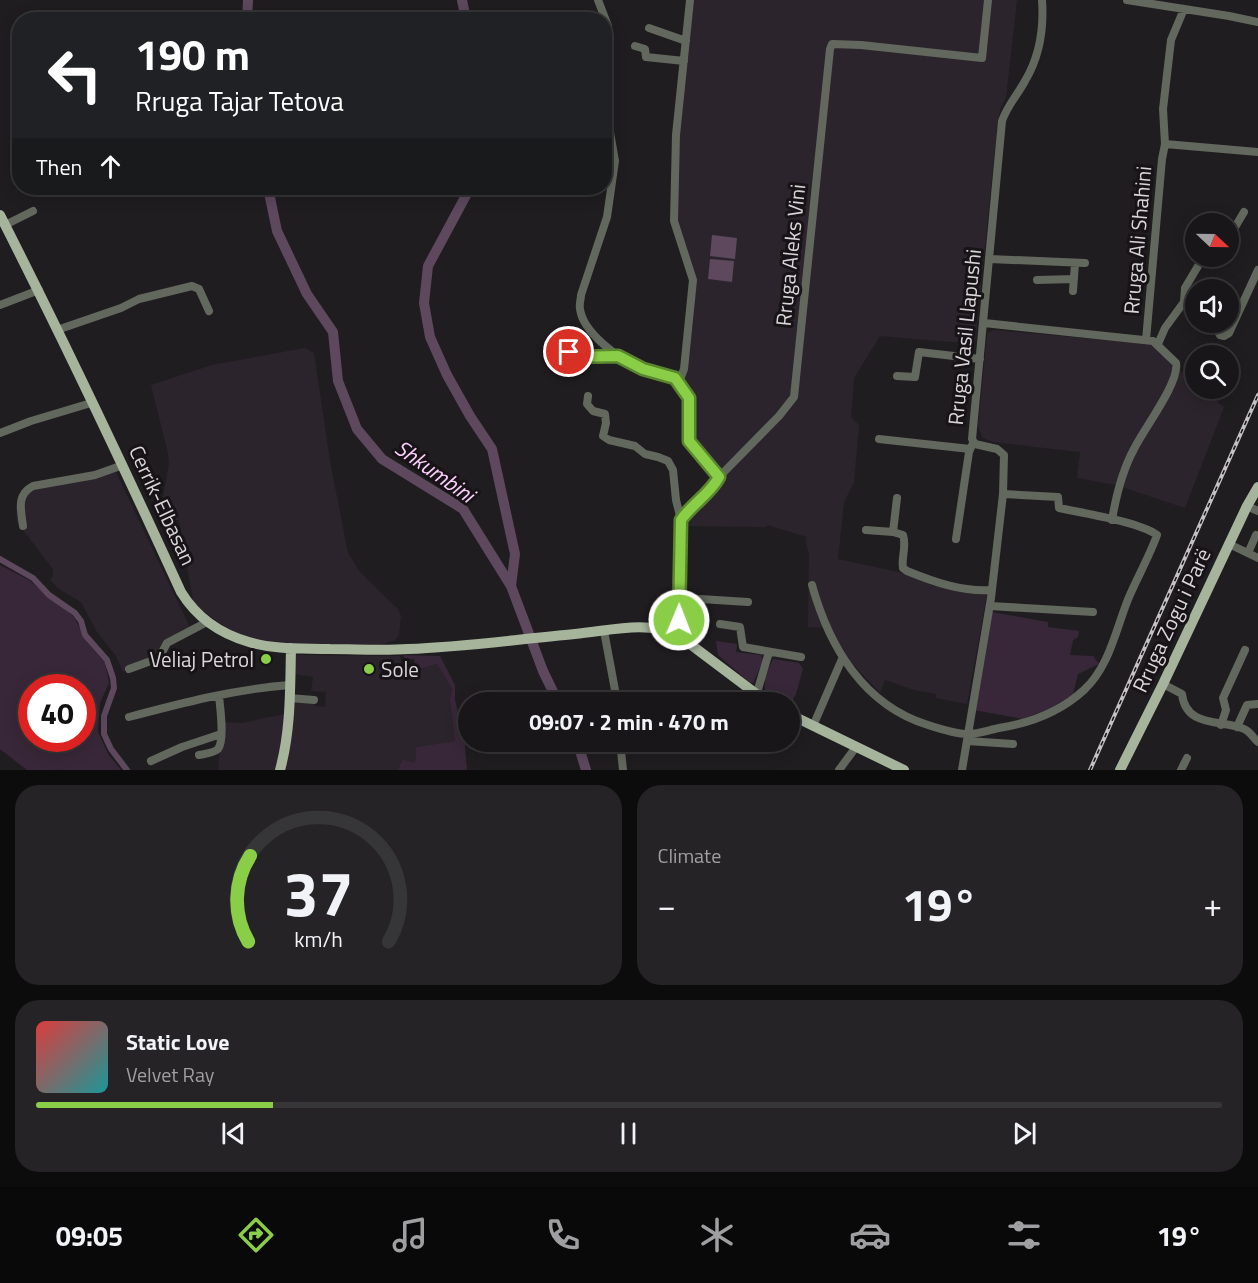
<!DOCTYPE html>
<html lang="en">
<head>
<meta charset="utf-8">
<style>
  body { margin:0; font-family:"Titillium Web",sans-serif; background:#252325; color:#f1f3f6; height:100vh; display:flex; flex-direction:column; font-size:22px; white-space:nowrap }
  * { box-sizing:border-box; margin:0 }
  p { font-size:20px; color:#9f9fa2 }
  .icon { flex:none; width:33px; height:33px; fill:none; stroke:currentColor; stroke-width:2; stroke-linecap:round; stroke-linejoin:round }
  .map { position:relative; height:770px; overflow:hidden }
  .side { display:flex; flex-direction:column; gap:15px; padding:15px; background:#0d0c0d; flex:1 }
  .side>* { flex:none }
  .hud { position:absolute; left:12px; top:12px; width:600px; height:183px; border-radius:24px; box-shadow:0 3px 15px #0003,0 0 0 2px #363537; background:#202124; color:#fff; overflow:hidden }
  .needle { width:39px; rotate:112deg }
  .buttons { position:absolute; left:1185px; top:213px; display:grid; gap:12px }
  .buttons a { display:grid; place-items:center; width:54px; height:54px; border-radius:50%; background:#181618; box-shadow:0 3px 15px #0003,0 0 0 2px #363537; font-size:30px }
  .speed { position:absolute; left:18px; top:674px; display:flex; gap:12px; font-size:30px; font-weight:700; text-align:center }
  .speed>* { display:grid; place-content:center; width:78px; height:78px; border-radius:50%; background:#181618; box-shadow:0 3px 15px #0003,0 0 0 2px #363537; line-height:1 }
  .speed .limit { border:9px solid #d22; background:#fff; color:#111 }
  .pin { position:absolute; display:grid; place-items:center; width:51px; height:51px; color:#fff; margin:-26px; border:3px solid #fff; border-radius:50%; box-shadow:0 2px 6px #0007 }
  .me { position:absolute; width:66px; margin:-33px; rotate:1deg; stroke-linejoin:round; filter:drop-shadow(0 0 4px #0008) }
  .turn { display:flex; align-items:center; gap:21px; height:126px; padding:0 24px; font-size:27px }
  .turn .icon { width:78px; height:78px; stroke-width:2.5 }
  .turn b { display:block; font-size:42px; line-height:51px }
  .then { display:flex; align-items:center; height:57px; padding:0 24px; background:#0003; gap:12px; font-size:22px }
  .big { font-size:45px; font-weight:700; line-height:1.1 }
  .side .widget { flex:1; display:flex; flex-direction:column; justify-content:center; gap:9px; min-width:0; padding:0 21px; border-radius:24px; background:#252325 }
  .side .dial { align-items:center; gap:0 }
  .dial svg { height:156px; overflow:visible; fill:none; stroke:#363537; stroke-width:7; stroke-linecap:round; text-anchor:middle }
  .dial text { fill:#f1f3f6; stroke:none }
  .song { display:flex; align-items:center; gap:18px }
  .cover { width:72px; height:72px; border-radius:9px; background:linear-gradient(135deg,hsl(0 70% 55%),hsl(180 70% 35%)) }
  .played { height:6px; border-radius:3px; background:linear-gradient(90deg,#8ace47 20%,#363537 20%) }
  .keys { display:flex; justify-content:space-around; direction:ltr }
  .heat { display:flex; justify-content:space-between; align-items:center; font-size:33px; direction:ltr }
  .side .tiles { flex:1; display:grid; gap:15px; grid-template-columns:1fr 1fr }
  .widget:last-child { grid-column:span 2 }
  .trip { position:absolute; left:458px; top:692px; width:342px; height:60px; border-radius:30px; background:#181618; box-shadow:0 3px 15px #0003,0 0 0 2px #363537; font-weight:700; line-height:60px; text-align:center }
  .menu { display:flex; height:96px; justify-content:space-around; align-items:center; background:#0a090a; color:#9f9fa2 }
  .menu .icon { width:42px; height:42px }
  .menu .selected { color:#8ace47 }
  .menu b { font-size:27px; color:#f1f3f6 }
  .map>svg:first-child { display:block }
</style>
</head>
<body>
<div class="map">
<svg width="1258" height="770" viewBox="0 0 1258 770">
  <rect width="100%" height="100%" fill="#201d20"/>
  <path fill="#2c242c" d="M693,0H1017L1006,98L1001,107L998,118L975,344L880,336L854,378L851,417L859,425L854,482L844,502L838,559L912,575L931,585L987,594L967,704L936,698V694L914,690L885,680L880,693L850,661L830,628L808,627L809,555L806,542L807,537L767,525L766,527L688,526L694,511L725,477L690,440L693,400L682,384L693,281L673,217L680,139L677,138Z
    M994,330L1150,344L1195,384L1196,388L1201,389L1224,407L1185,508L1116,485L1077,478L1080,452L993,442L983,438L978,427L987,333Z
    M305,348L314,353L330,461L348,553L360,572L397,608L401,616L399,635L395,640L377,646L273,643L239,634L225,627L197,607L193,600L179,520L159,521L169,463L168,453L151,385L212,365Z
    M114,468L193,634L172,643L161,658L123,672L116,656L97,632L81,602L59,589L50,580L53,576V569L17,522L16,507L24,492Z
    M295,655L400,656L403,674L437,664L452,689L450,700L455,741L416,747L415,763L402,759L398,770H283L292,702L314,704V706L325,707L326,692L311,691L313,677L294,674Z
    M285,714L279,754L275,770H218L222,722L241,723Z"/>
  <path fill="#382738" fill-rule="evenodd" d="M0,565L29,580L74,617L87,642L105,663L109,683L100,703L98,732L108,754L121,770H27L0,749ZM32,687H82V738H32Z
    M992,612L1048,622V627L1079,631L1078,637L1073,640L1070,655L1093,656L1099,664L1078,674L1073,694L1051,708L1023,719L974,710Z
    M716,641L737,644L736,652L761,655L763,661L753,683L749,682L718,655Z
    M404,655L440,656L455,685V700L464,734L467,770H398L402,759L415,763L416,747L455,741L450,700L452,689L437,664L416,670L414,659H404Z
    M773,659L799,663L803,669L796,694L789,706V702H779L765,695V677Z"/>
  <path fill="#5d485e" d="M712,235L737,238L735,259L710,256Z
    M710,259L734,261L732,282L708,279Z"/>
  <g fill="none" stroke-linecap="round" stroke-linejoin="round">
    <path stroke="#5d485e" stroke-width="6" d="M0,559L33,578L49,595L75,613L81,621L85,635L107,660L113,678L114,688L104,716V734L111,749L127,770"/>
    <path stroke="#5d485e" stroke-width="10" d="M462,0L466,20
      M247,20L248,0
      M268,188L277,231L307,294L333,332L338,381L357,429L382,459L463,509L511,586L543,671L558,702
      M470,188L428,266L424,303L430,337L447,375L470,416L492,449L515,554L511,586
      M577,741L586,770"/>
    <path stroke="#62685d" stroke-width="8" d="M598,0L608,26L604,49
      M1127,0L1229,16L1258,22
      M649,28L686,41
      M635,46L645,49L646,57L684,61
      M604,98L615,161L607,217L581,295C581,299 579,304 580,309C583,333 620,360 641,368C652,373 668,372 676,380C699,400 681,419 689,441C694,453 712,466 719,477
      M604,139L612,159
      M1165,144L1258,152
      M5,225L33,211
      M1228,239L1244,212
      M990,259L1085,263
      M1037,280L1074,279
      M1073,291L1075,263
      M1184,302L1185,288L1204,256
      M0,305L39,290
      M1213,322L1220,335L1224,336L1229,333L1258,270
      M984,323L1153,341L1176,363C1180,382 1143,430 1134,449C1122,471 1116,496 1112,520
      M57,330L121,308L139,299L192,286L199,289L209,311
      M1146,340L1162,159L1165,144L1163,109L1171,40L1184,9
      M568,342L570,355L618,356
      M1158,344L1165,328L1184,302H1196
      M897,376L915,377L919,352L980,359
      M679,382L684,369L693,280L674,221L676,135L690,0
      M588,396L587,404L593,411L605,414L606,423L603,436L609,440L635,446L645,454L658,457L668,461L673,470L676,500L681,520
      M0,433L31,421L91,403
      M879,439L970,449
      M1247,506L1258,511
      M23,526C21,510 16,495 33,486L95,475L123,465
      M866,530L893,532L903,535C907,546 901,557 903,568L907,571C934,582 962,592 992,590
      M893,532L897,498
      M956,539L969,452L973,443
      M1229,544L1258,558
      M1248,553L1256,535
      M812,585C829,646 863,705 928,725C940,729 955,734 968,734C978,734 989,730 999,728C1031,723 1060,712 1084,690C1110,666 1116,628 1129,597C1138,576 1150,555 1157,535C1140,522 1082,513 1059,508L1058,497L1003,494
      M990,606L1093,612
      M720,624L740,627L743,647L801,657
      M604,631L615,690L614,702
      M678,635L681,520C692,504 710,494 719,477L779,416L794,397L830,49L832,44L861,45L982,58L988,0
      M692,645L700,599L748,602
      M129,669L159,658L167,643L207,622
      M1163,684L1182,694C1186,729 1223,719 1244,729C1250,731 1253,738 1258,742
      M756,696L769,652
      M289,698L314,700
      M129,717C182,703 235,689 290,685
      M1221,725L1226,710L1223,698L1245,650
      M813,726L842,659
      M1237,727L1247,705L1257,704
      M620,741L623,770
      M967,741L1013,744
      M199,755C204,754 214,753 218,749C225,740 220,707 219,696
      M151,761L182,747L221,734
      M839,770L856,747
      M962,770L991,598L1003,494L1004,455L997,449L975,444L972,439L1002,121C1007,106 1018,94 1025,81C1040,56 1044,28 1042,0
      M1181,770L1187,758"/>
    <path stroke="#a6b49c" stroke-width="10" d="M0,215C63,339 123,465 181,592C197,618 221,634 249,642C275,650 304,648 330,649C356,649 382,651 408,649C463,647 520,639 575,634C609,631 646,620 678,635L767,702
      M789,714L904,770
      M280,770C291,730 290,689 291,648
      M1120,770L1163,684L1247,506L1258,487"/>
    <defs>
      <path id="rail" d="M1090,770L1258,395"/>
    </defs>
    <use href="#rail" stroke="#c4c1c4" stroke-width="4"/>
    <use href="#rail" stroke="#171317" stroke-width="1.5" stroke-dasharray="4.5" stroke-linecap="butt"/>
  </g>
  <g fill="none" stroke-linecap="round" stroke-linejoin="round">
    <defs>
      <path id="route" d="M569,352L570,355L575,357L618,356L643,369L675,378L689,398V441L719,477C710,494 692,504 681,520L679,620"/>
    </defs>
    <use href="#route" stroke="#5a862e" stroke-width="15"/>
    <use href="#route" stroke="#8ace47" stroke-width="10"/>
  </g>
  <g fill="#8ace47" stroke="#171317" stroke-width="2">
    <circle cx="266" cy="659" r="6"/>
    <circle cx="369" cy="669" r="6"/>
  </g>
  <g text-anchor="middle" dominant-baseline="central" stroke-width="6" stroke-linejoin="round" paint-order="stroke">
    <g font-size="21" fill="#d9d6d9" stroke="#171317">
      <text transform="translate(1137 240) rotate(-85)">Rruga Ali Shahini</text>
      <text transform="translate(790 255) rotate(-84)">Rruga Aleks Vini</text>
      <text transform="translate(964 337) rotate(-84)">Rruga Vasil Llapushi</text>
      <text transform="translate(163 505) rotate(65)">Cerrik-Elbasan</text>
      <text transform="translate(1171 620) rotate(-65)">Rruga Zogu i Parë</text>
    </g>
    <g font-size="21" fill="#d9d6d9" stroke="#171317" text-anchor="end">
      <text x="254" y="659">Veliaj Petrol</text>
      <text x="381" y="669" text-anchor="start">Sole</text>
    </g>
    <g font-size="22" font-style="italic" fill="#fbd0fc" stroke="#171317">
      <text transform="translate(435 471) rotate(35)">Shkumbini</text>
    </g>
  </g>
</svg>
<div class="buttons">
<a><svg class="needle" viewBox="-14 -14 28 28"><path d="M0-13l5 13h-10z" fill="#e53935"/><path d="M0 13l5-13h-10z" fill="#9f9fa2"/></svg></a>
<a><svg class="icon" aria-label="sound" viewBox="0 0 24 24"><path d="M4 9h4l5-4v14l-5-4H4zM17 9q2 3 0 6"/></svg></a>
<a><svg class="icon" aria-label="search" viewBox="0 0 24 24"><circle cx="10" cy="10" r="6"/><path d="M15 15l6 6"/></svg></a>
</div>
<div class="speed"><div class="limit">40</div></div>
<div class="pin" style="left:569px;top:352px;background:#d93025"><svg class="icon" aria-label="arrive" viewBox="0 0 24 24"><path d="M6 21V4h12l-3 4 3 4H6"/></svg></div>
<svg class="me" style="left:679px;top:620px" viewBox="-20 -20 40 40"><circle r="17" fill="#8ace47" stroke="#fff" stroke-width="3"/><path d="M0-11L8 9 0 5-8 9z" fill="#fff"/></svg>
<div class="trip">09:07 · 2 min · 470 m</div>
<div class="hud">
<div class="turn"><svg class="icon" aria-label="left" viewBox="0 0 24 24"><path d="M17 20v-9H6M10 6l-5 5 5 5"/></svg><div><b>190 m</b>Rruga Tajar Tetova</div></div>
<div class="then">Then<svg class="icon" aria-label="ahead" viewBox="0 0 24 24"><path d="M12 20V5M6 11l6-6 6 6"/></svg></div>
</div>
</div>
<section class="side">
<div class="tiles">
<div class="widget dial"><svg viewBox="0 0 100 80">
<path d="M14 69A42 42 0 1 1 86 69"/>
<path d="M14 69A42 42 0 0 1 15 25" stroke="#8ace47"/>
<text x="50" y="56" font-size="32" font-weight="700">37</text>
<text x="50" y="72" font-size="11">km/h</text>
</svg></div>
<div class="widget"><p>Climate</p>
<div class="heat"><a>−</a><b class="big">19°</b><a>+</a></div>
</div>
<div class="widget">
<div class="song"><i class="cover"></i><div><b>Static Love</b><p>Velvet Ray</p></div></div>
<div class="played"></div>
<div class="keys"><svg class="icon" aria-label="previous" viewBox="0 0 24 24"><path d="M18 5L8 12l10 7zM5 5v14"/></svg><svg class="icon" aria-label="pause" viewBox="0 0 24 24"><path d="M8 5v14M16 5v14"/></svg><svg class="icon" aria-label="next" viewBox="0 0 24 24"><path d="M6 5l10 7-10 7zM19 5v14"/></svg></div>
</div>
</div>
</section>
<nav class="menu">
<b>09:05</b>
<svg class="icon selected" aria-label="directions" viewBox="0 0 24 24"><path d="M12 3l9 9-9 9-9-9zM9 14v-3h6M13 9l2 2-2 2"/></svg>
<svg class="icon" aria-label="music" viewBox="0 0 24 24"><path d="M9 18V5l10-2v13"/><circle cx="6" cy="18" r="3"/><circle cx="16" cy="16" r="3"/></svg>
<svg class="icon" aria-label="phone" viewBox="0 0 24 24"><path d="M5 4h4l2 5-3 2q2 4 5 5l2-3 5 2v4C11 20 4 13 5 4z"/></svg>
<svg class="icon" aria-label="climate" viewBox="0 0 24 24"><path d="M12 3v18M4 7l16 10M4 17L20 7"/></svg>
<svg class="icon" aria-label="car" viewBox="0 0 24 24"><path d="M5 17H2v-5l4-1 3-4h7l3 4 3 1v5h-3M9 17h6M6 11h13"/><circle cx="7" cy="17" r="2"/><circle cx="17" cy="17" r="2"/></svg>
<svg class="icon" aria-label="filters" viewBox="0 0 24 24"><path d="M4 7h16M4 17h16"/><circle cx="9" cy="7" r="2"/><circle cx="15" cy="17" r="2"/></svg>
<b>19°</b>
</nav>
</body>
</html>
